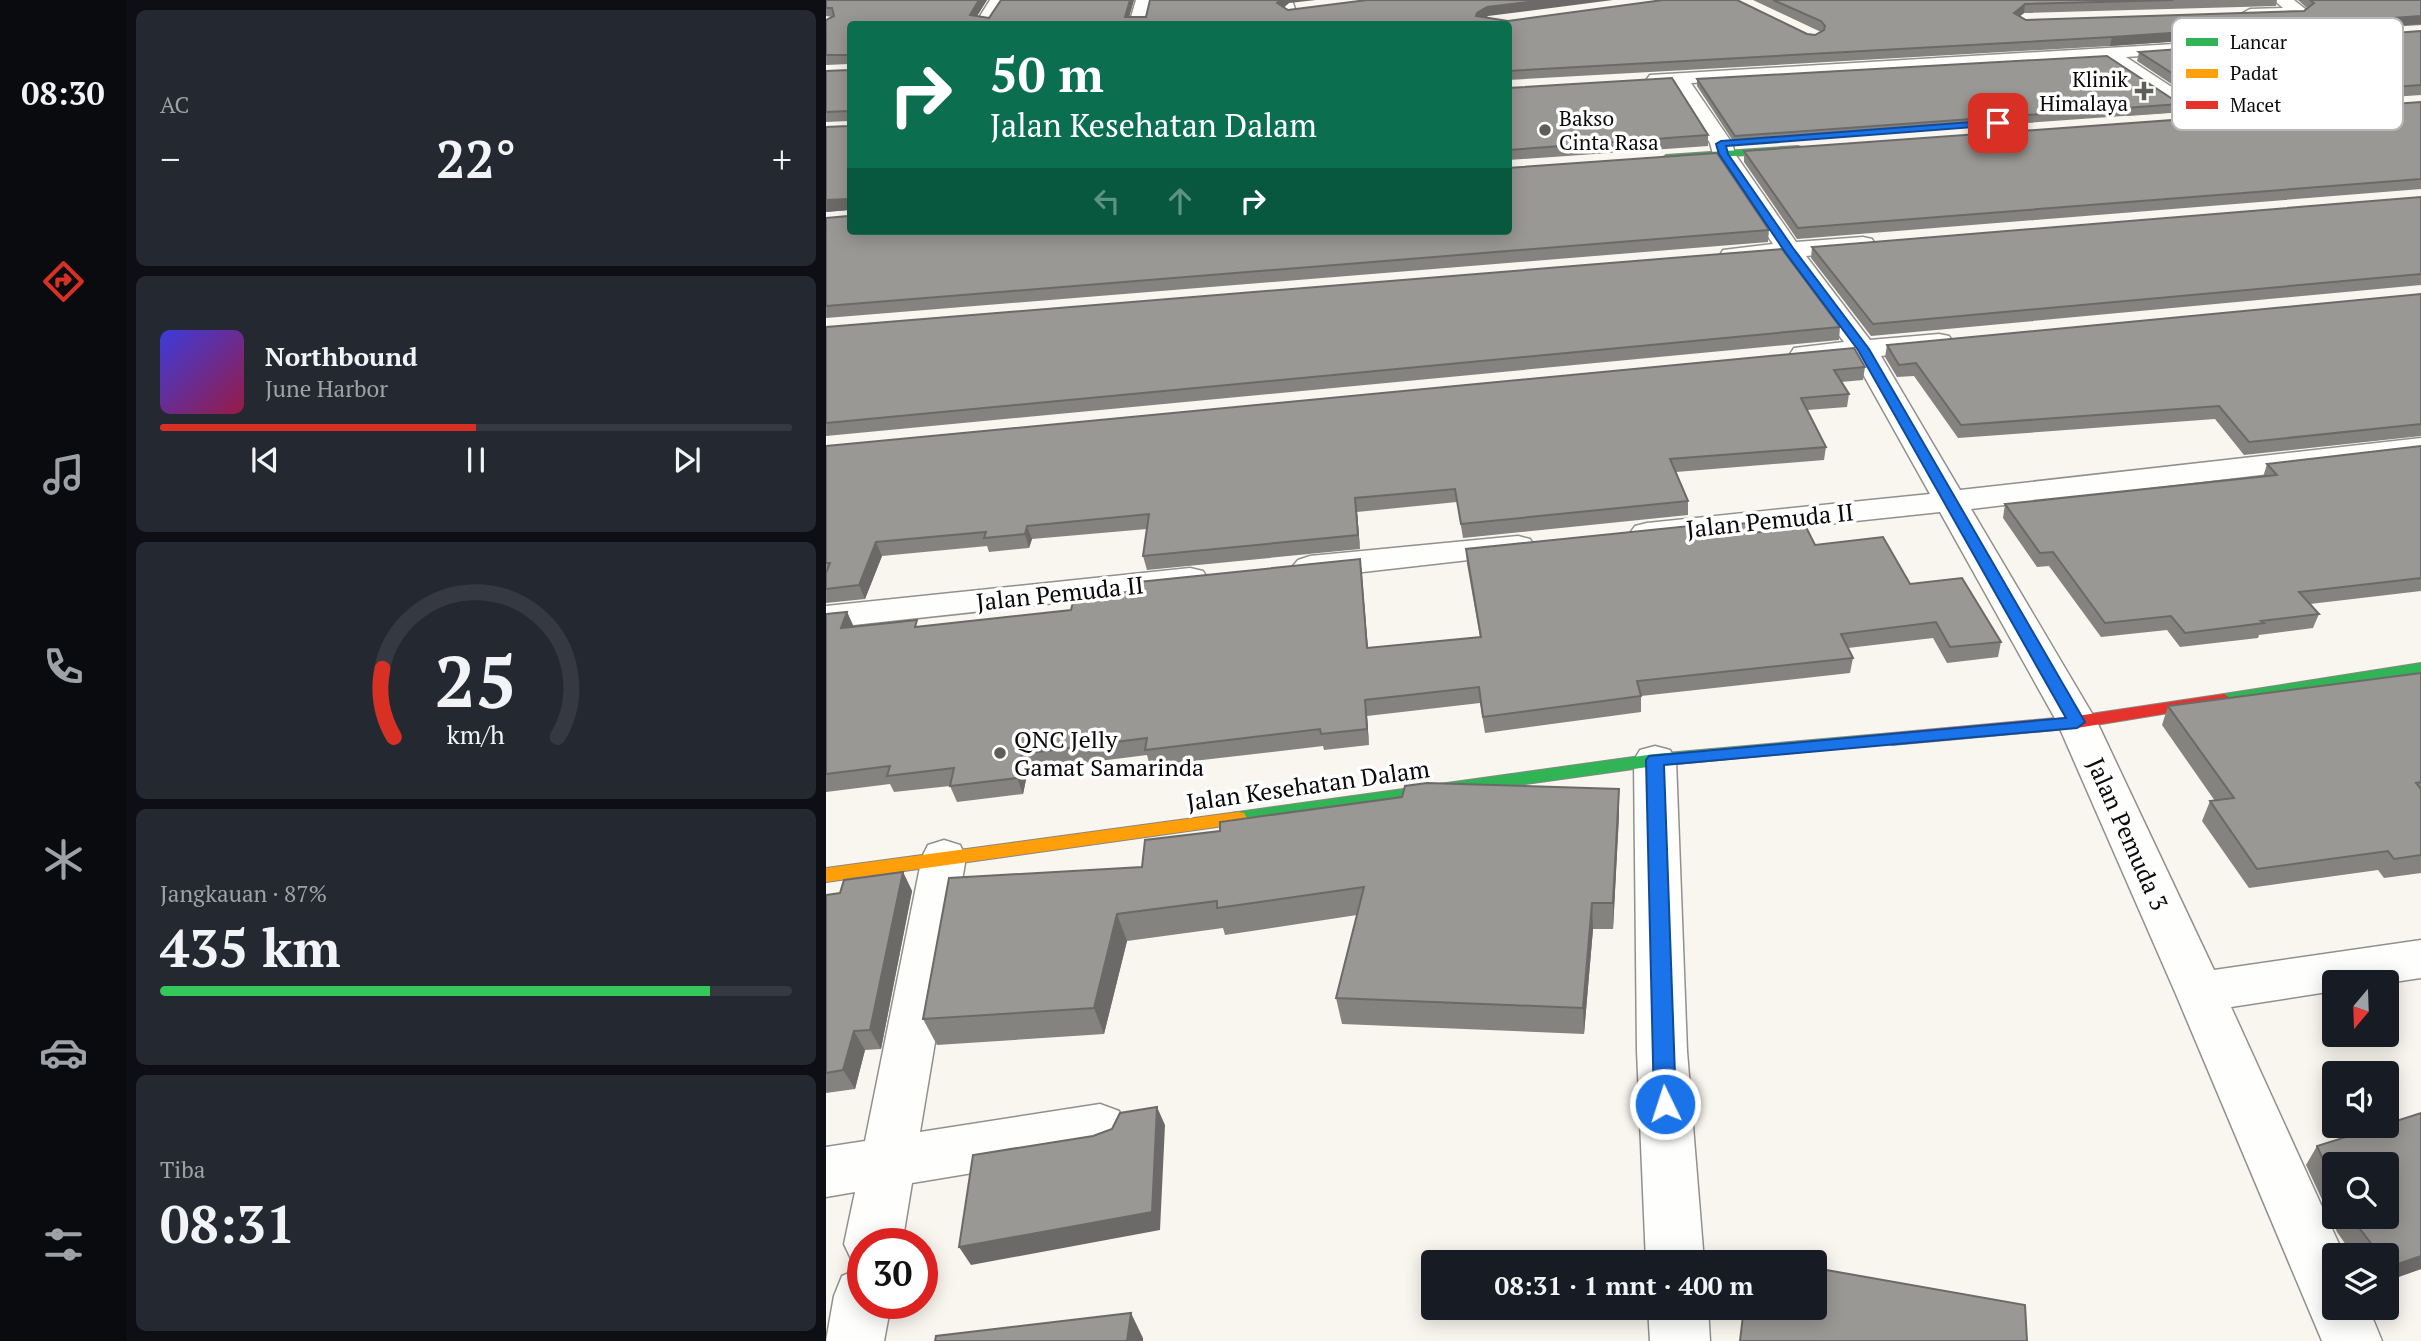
<!DOCTYPE html>
<html lang="id">
<head>
<meta charset="utf-8">
<style>
  body { margin:0; font-family:"PT Serif",serif; background:#242831; color:#f1f3f6; height:100vh; display:flex; flex-direction:column; font-size:26px; white-space:nowrap }
  * { box-sizing:border-box; margin:0 }
  p { font-size:23px; color:#9ea1a6 }
  .icon { flex:none; width:38px; height:38px; fill:none; stroke:currentColor; stroke-width:2; stroke-linecap:round; stroke-linejoin:round }
  .map { position:relative; flex:1; overflow:hidden }
  .details { display:flex; flex-direction:column; gap:10px; padding:10px; background:#0d0f14; width:700px }
  .details>* { flex:none }
  .top-card { position:absolute; left:21px; top:21px; width:665px; height:214px; border-radius:7px; box-shadow:0 4px 18px #0003; background:#0b6e4f; color:#fff; overflow:hidden }
  .needle { width:46px; rotate:199deg }
  .fabs { position:absolute; left:1496px; top:970px; display:grid; gap:14px }
  .fabs a { display:grid; place-items:center; width:77px; height:77px; border-radius:7px; background:#171b24; box-shadow:0 4px 18px #0003; font-size:35px }
  .speed { position:absolute; left:21px; top:1228px; display:flex; gap:14px; font-size:35px; font-weight:700; text-align:center }
  .speed>* { display:grid; place-content:center; width:91px; height:91px; border-radius:50%; background:#171b24; box-shadow:0 4px 18px #0003; line-height:1 }
  .speed .limit { border:10px solid #d22; background:#fff; color:#111 }
  .pin { position:absolute; display:grid; place-items:center; width:60px; height:60px; color:#fff; margin:-30px; border-radius:14px; box-shadow:0 4px 10px #0006 }
  .me { position:absolute; width:77px; margin:-38px; rotate:356deg; stroke-linejoin:round; filter:drop-shadow(0 0 5px #0008) }
  .turn { display:flex; align-items:center; gap:24px; height:147px; padding:0 28px; font-size:32px }
  .turn .icon { width:91px; height:91px; stroke-width:2.5 }
  .turn b { display:block; font-size:49px; line-height:60px }
  .lanes { display:flex; align-items:center; height:66px; padding:0 28px; background:#0003; justify-content:center; gap:35px; direction:ltr }
  .lanes .off { opacity:.35 }
  .big { font-size:52px; font-weight:700; line-height:1.1 }
  .details .card { flex:1; display:flex; flex-direction:column; justify-content:center; gap:10px; min-width:0; padding:0 24px; border-radius:10px; background:#242831 }
  .details .dial { align-items:center; gap:0 }
  .dial svg { height:182px; overflow:visible; fill:none; stroke:#363941; stroke-width:7; stroke-linecap:round; text-anchor:middle }
  .dial text { fill:#f1f3f6; stroke:none }
  .song { display:flex; align-items:center; gap:21px }
  .cover { width:84px; height:84px; border-radius:10px; background:linear-gradient(135deg,hsl(240 70% 55%),hsl(340 70% 35%)) }
  .played { height:7px; border-radius:4px; background:linear-gradient(90deg,#d93025 50%,#363941 50%) }
  .keys { display:flex; justify-content:space-around; direction:ltr }
  .heat { display:flex; justify-content:space-between; align-items:center; font-size:38px; direction:ltr }
  .charge { height:10px; border-radius:5px; background:linear-gradient(90deg,#34c759 87%,#363941 0) }
  .trip { position:absolute; left:595px; top:1250px; width:406px; height:70px; border-radius:7px; background:#171b24; box-shadow:0 4px 18px #0003; font-weight:700; line-height:70px; text-align:center }
  main { display:flex; flex:1; min-height:0 }
  .menu { display:flex; flex-direction:column; width:126px; justify-content:space-around; align-items:center; background:#090b0e; color:#9ea1a6 }
  .menu .icon { width:49px; height:49px }
  .menu .on { color:#d93025 }
  .menu b { font-size:32px; color:#f1f3f6 }
  .map>svg:first-child { display:block }
</style>
</head>
<body>
<main>
<nav class="menu">
<b>08:30</b>
<svg class="icon on" aria-label="directions" viewBox="0 0 24 24"><path d="M12 3l9 9-9 9-9-9zM9 14v-3h6M13 9l2 2-2 2"/></svg>
<svg class="icon" aria-label="music" viewBox="0 0 24 24"><path d="M9 18V5l10-2v13"/><circle cx="6" cy="18" r="3"/><circle cx="16" cy="16" r="3"/></svg>
<svg class="icon" aria-label="phone" viewBox="0 0 24 24"><path d="M5 4h4l2 5-3 2q2 4 5 5l2-3 5 2v4C11 20 4 13 5 4z"/></svg>
<svg class="icon" aria-label="climate" viewBox="0 0 24 24"><path d="M12 3v18M4 7l16 10M4 17L20 7"/></svg>
<svg class="icon" aria-label="car" viewBox="0 0 24 24"><path d="M5 17H2v-5l4-1 3-4h7l3 4 3 1v5h-3M9 17h6M6 11h13"/><circle cx="7" cy="17" r="2"/><circle cx="17" cy="17" r="2"/></svg>
<svg class="icon" aria-label="filters" viewBox="0 0 24 24"><path d="M4 7h16M4 17h16"/><circle cx="9" cy="7" r="2"/><circle cx="15" cy="17" r="2"/></svg>
</nav>
<section class="details">
<div class="card"><p>AC</p>
<div class="heat"><a>−</a><b class="big">22°</b><a>+</a></div>
</div>
<div class="card">
<div class="song"><i class="cover"></i><div><b>Northbound</b><p>June Harbor</p></div></div>
<div class="played"></div>
<div class="keys"><svg class="icon" aria-label="previous" viewBox="0 0 24 24"><path d="M18 5L8 12l10 7zM5 5v14"/></svg><svg class="icon" aria-label="pause" viewBox="0 0 24 24"><path d="M8 5v14M16 5v14"/></svg><svg class="icon" aria-label="next" viewBox="0 0 24 24"><path d="M6 5l10 7-10 7zM19 5v14"/></svg></div>
</div>
<div class="card dial"><svg viewBox="0 0 100 80">
<path d="M14 69A42 42 0 1 1 86 69"/>
<path d="M14 69A42 42 0 0 1 9 39" stroke="#d93025"/>
<text x="50" y="56" font-size="32" font-weight="700">25</text>
<text x="50" y="72" font-size="11">km/h</text>
</svg></div>
<div class="card"><p>Jangkauan · 87%</p><b class="big">435 km</b><div class="charge"></div></div>
<div class="card"><p>Tiba</p><b class="big">08:31</b></div>
</section>
<div class="map">
<svg width="1595" height="1341" viewBox="0 0 1595 1341">
  <rect width="100%" height="100%" fill="#f8f6ee"/>
  <g fill="none" stroke-linecap="round" stroke-linejoin="round">
    <defs>
      <path id="street" d="M164,0H180L165,24H149Z
        M310,0H326L320,24H303Z
        M450,0H466L474,24H458Z
        M1448,0H1468L1483,12C1475,20 1424,22 1415,14L1424,9L1457,8Z
        M1365,43L1374,48L1371,52L1300,57L1373,105L1376,109L1373,113H1359L1277,59L865,83L906,143L909,154L970,242L1037,237L1046,239L1049,244L1046,249L980,256L1044,340L1113,334L1123,336L1127,342L1123,348L1055,356L1134,490L1595,438V456L1145,509L1271,722L1388,970L1595,940V978L1561,983L1508,982V991L1405,1007L1518,1255H1508V1307H1542L1556,1341H1496L1349,992L1231,722L1114,512L821,543L809,540L804,533L809,526L821,523L1104,494L1028,358L978,362L968,360L964,354L968,348L1018,342L956,258L906,262L897,260L894,255L897,250L947,244L887,154L884,143L846,84L824,83L821,79L824,75Z
        M692,536L704,539L709,546L704,553L484,578L472,574L466,567L472,560L484,556Z
        M364,568L377,571L382,579L377,587L0,628V606Z
        M829,746L844,750L850,760L861,1051L878,1262H820L811,1051L808,760L814,750Z
        M118,840L134,845L140,857L94,1132L274,1104L293,1111L301,1128L293,1145L274,1152L86,1183L76,1244H37V1304H65L58,1341H0L8,1296L16,1276L37,1267L27,1263L18,1244L29,1192L0,1197V1147L39,1141L96,857L102,845Z
        M822,1307H882L884,1341H824Z"/>
      <path id="fast" d="M972,146L975,147V151L840,161L836,158L840,155Z
        M1595,663V673L1398,704L1390,699L1398,694Z
        M1066,733L1072,735L1074,739L1072,743L829,766L412,824L406,823L403,818L406,813L412,812L829,754Z"/>
      <path id="slow" d="M1427,102L1431,104L1430,106L1302,115L1298,113L1302,111Z
        M412,812L418,813L421,818L418,823L412,824L0,882V868Z"/>
      <path id="jam" d="M1398,694L1406,699L1404,703L1251,728L1066,745L1058,739L1066,733L1251,716Z"/>
    </defs>
    <use href="#street" stroke="#91908d" stroke-width="3"/>
    <use href="#fast" stroke="#888783" stroke-width="2"/>
    <use href="#slow" stroke="#888783" stroke-width="2"/>
    <use href="#jam" stroke="#888783" stroke-width="2"/>
    <use href="#street" fill="#fefefc" fill-rule="evenodd"/>
    <use href="#fast" fill="#30b455" fill-rule="evenodd"/>
    <use href="#slow" fill="#ff9f0a" fill-rule="evenodd"/>
    <use href="#jam" fill="#e5322d" fill-rule="evenodd"/>
  </g>
  <path fill="#84837f" fill-rule="evenodd" d="M0,0H161L151,16L163,18L308,0L303,17H320L463,3L458,7L462,10L662,16L659,18L682,21L989,35L995,32L927,0H1451L1450,6L1198,13L1194,16L1200,20L1478,11L1481,8L1472,0H1595V25L1284,46L682,80V24H24L943,230L942,242L0,318V218L22,216V210L0,212L22,126V121L0,122V71L23,70V64L0,65V20L6,17L0,16Z
    M1595,31V95L1378,110L1374,103L1311,61L1313,52Z
    M871,79L1354,104L1353,112L909,144L871,86Z
    M682,88L882,135V146L682,160Z
    M1595,102V189L971,239L918,162V151Z
    M1595,197V285L1045,336L985,258L986,247Z
    M1595,294V436L1418,455L1389,419L1132,438L1088,376L1071,377L1059,357L1061,345Z
    M0,327H1014L1013,340L0,436Z
    M1039,367L1037,380L1015,382L1023,394L1021,407L981,410L1000,447L998,460L850,472L862,501V515L637,538L631,502L531,512L534,549L321,570L317,556L321,529L206,539L203,548L163,552L161,546L56,556L39,599L0,603V446Z
    M1595,446V591L1484,604L1493,614L1487,628L1433,635L1432,638L1354,647L1341,630L1275,637L1223,566L1211,567L1177,518L1179,504L1437,477L1441,464Z
    M874,528L926,533L989,545L1084,584L1175,642L1172,657L1121,663L1107,638L1022,648L1027,658L1024,673L815,696V712L659,733L654,703L541,716L543,745L498,750L497,746L324,766L321,755L202,770L197,794L131,802L124,786L68,792L64,784L0,792V614L21,612L28,627H94L245,610L312,591L534,559L542,648L654,637L641,564L640,549Z
    M1595,673V873L1558,878L1552,870L1423,888L1376,821L1384,801H1389L1336,725L1342,706Z
    M793,789V815L787,929H767L758,1034L516,1024L510,998L531,915L399,935L397,928L301,941L278,1034L111,1045L97,1019L316,867Z
    M77,872L86,891L55,1049L39,1050L29,1089L0,1093V895L14,893Z
    M1595,1113V1269L1561,1281V1255H1527L1511,1232L1480,1165L1491,1146ZM1508,1164L1561,1216H1508Z"/>
  <path fill="#6c6a68" d="M153,0H161L146,24L144,15Z
    M304,0H308L301,24L299,17Z
    M455,0H490L463,3L453,12L451,3Z
    M719,0H787L662,16L652,22L650,16L651,13L661,7Z
    M1199,4L1198,13L1187,22L1188,13Z
    M1595,16V24L1284,46L1286,37Z
    M22,199L24,210L0,212V200Z
    M529,498L531,512L534,549L532,535Z
    M201,526L206,539L203,548L199,534Z
    M50,542L56,556L39,599L33,585Z
    M534,559L536,575L543,664L541,648Z
    M21,612L28,628H15Z
    M539,700L541,716L543,745L541,729Z
    M196,754L202,770L197,794L191,778Z
    M793,789V815L787,929V903Z
    M77,872L86,891L55,1049L44,1030Z
    M766,903L767,929L758,1034L757,1008Z
    M291,914L301,941L278,1034L268,1008Z
    M28,1031L39,1050L29,1089L17,1070Z
    M331,1107L339,1125L334,1230L145,1265L133,1247Z
    M1595,1256V1269L1561,1281V1269L1563,1267Z
    M305,1313L317,1338V1341H301Z"/>
  <path fill="#9a9894" stroke="#6c6a68" stroke-width="2" d="M0,0H153L144,15L163,18L175,0H304L299,17H320L324,0H455L451,3L462,10L541,0H719L661,7L651,13L650,16L682,21L837,0H911L981,34L989,35L998,30L999,26L995,21L947,0H1347L1199,4L1188,13L1200,20L1478,11L1488,3L1484,0H1595V16L1286,37L682,71V24H24V231H682V168L891,153L943,230L0,306V218L22,216V199L0,200V127L22,126V111L0,112V71L23,70V55H0V20L8,16L6,8H0Z
    M1595,31V85L1381,100L1377,93L1313,52Z
    M1281,56L1354,104L909,136L871,79Z
    M846,78L882,135L682,150V88Z
    M1595,102V179L972,228L918,151Z
    M1595,197V274L1047,324L986,247Z
    M956,249L1014,327L0,423V327Z
    M1595,294V424L1423,442L1393,406L1135,425L1090,363L1073,365L1061,345Z
    M1028,348L1039,367L1008,370L1023,394L975,398L1000,447L844,459L862,501L635,524L629,489L529,498L532,535L317,556L323,514L201,526L199,534L158,538L160,532L50,542L33,585L0,589V573L4,563H0V446Z
    M1595,446V578L1473,592L1493,614L1435,621L1438,623L1359,633L1345,616L1279,623L1227,552L1214,553L1179,504L1451,475L1441,464Z
    M921,523L926,533L980,527L989,545L1057,537L1084,584L1136,578L1175,642L1124,647L1110,622L1015,634L1027,658L811,681L815,696L657,717L653,687L539,700L541,729L495,734L494,729L319,750L321,738L196,754L191,778L124,786L128,768L61,776L64,766L0,774V614L21,612L15,628L91,620L89,627L245,610L248,598L312,591L313,582L534,559L541,648L655,637L640,549L873,525L874,528Z
    M1595,673V782L1590,783L1595,789V855L1568,859L1562,851L1431,869L1384,801L1408,798L1342,706Z
    M601,783L793,789L787,903H766L757,1008L510,998L538,887L391,908V901L291,914L268,1008L97,1019L123,878L316,867L319,840L394,831V822L576,797L579,786Z
    M77,872L44,1030L28,1031L17,1070L0,1073V895L14,893L18,880Z
    M331,1107L326,1212L133,1247L147,1155L267,1136L286,1129L294,1113Z
    M1595,1113V1256L1563,1267L1561,1264V1255H1554L1524,1216H1561V1164H1508V1184L1491,1146L1558,1125H1561V1124Z
    M925,1256L956,1262H924Z
    M989,1268L1199,1305L1201,1341H914L918,1307H989Z
    M305,1313L301,1341H109L110,1336Z"/>
  <path fill="#1a73e8" stroke="#114b97" stroke-width="2" d="M1172,120L1175,125L900,146L902,154L967,248L1043,349L1259,722L1251,728L838,765L850,1104L847,1111L839,1113L831,1111L828,1104L820,760L823,756L1240,718L1032,350L959,252L893,154L890,144L895,141Z"/>
  <g fill="#5d5d5a" stroke="#fff" stroke-width="2.5">
    <path d="M1314.5 80.5h7v7h7v7h-7v7h-7v-7h-7v-7h7z"/>
    <circle cx="719" cy="130" r="7"/>
    <circle cx="174" cy="753" r="7"/>
  </g>
  <g text-anchor="middle" dominant-baseline="central" stroke-width="7" stroke-linejoin="round" paint-order="stroke">
    <g font-size="21" fill="#0a0a0a" stroke="#fff" text-anchor="end">
      <text x="1302" y="79">Klinik<tspan x="1302" dy="24">Himalaya</tspan></text>
      <text x="733" y="118" text-anchor="start">Bakso<tspan x="733" dy="24">Cinta Rasa</tspan></text>
    </g>
    <g font-size="24" fill="#0a0a0a" stroke="#fff">
      <text transform="translate(944 520) rotate(-6)">Jalan Pemuda II</text>
      <text transform="translate(234 593) rotate(-6)">Jalan Pemuda II</text>
      <text transform="translate(482 785) rotate(-8)">Jalan Kesehatan Dalam</text>
      <text transform="translate(1302 834) rotate(66)">Jalan Pemuda 3</text>
    </g>
    <g font-size="24" fill="#0a0a0a" stroke="#fff" text-anchor="start">
      <text x="188" y="739">QNC Jelly<tspan x="188" dy="28">Gamat Samarinda</tspan></text>
    </g>
  </g>
  <rect x="1346" y="18" width="231" height="112" rx="10" fill="#fff" stroke="#b6b6b6" stroke-width="2"/>
  <rect x="1360" y="38" width="32" height="8" fill="#30b455"/>
  <rect x="1360" y="69" width="32" height="9" fill="#ff9f0a"/>
  <rect x="1360" y="101" width="32" height="8" fill="#e5322d"/>
  <g font-size="19" fill="#0a0a0a">
    <text x="1404" y="49">Lancar</text>
    <text x="1404" y="80">Padat</text>
    <text x="1404" y="112">Macet</text>
  </g>
</svg>
<div class="fabs">
<a><svg class="needle" viewBox="-14 -14 28 28"><path d="M0-13l5 13h-10z" fill="#e53935"/><path d="M0 13l5-13h-10z" fill="#9ea1a6"/></svg></a>
<a><svg class="icon" aria-label="sound" viewBox="0 0 24 24"><path d="M4 9h4l5-4v14l-5-4H4zM17 9q2 3 0 6"/></svg></a>
<a><svg class="icon" aria-label="search" viewBox="0 0 24 24"><circle cx="10" cy="10" r="6"/><path d="M15 15l6 6"/></svg></a>
<a><svg class="icon" aria-label="layers" viewBox="0 0 24 24"><path d="M12 4l9 5-9 5-9-5zM3 14l9 5 9-5"/></svg></a>
</div>
<div class="speed"><div class="limit">30</div></div>
<div class="pin" style="left:1172px;top:123px;background:#d93025"><svg class="icon" aria-label="arrive" viewBox="0 0 24 24"><path d="M6 21V4h12l-3 4 3 4H6"/></svg></div>
<svg class="me" style="left:839px;top:1104px" viewBox="-20 -20 40 40"><circle r="17" fill="#1a73e8" stroke="#fff" stroke-width="3"/><path d="M0-11L8 9 0 5-8 9z" fill="#fff"/></svg>
<div class="trip">08:31 · 1 mnt · 400 m</div>
<div class="top-card">
<div class="turn"><svg class="icon" aria-label="right" viewBox="0 0 24 24"><path d="M7 20v-9h11M14 6l5 5-5 5"/></svg><div><b>50 m</b>Jalan Kesehatan Dalam</div></div>
<div class="lanes"><svg class="icon off" aria-label="left" viewBox="0 0 24 24"><path d="M17 20v-9H6M10 6l-5 5 5 5"/></svg><svg class="icon off" aria-label="ahead" viewBox="0 0 24 24"><path d="M12 20V5M6 11l6-6 6 6"/></svg><svg class="icon" aria-label="right" viewBox="0 0 24 24"><path d="M7 20v-9h11M14 6l5 5-5 5"/></svg></div>
</div>
</div>
</main>
</body>
</html>
